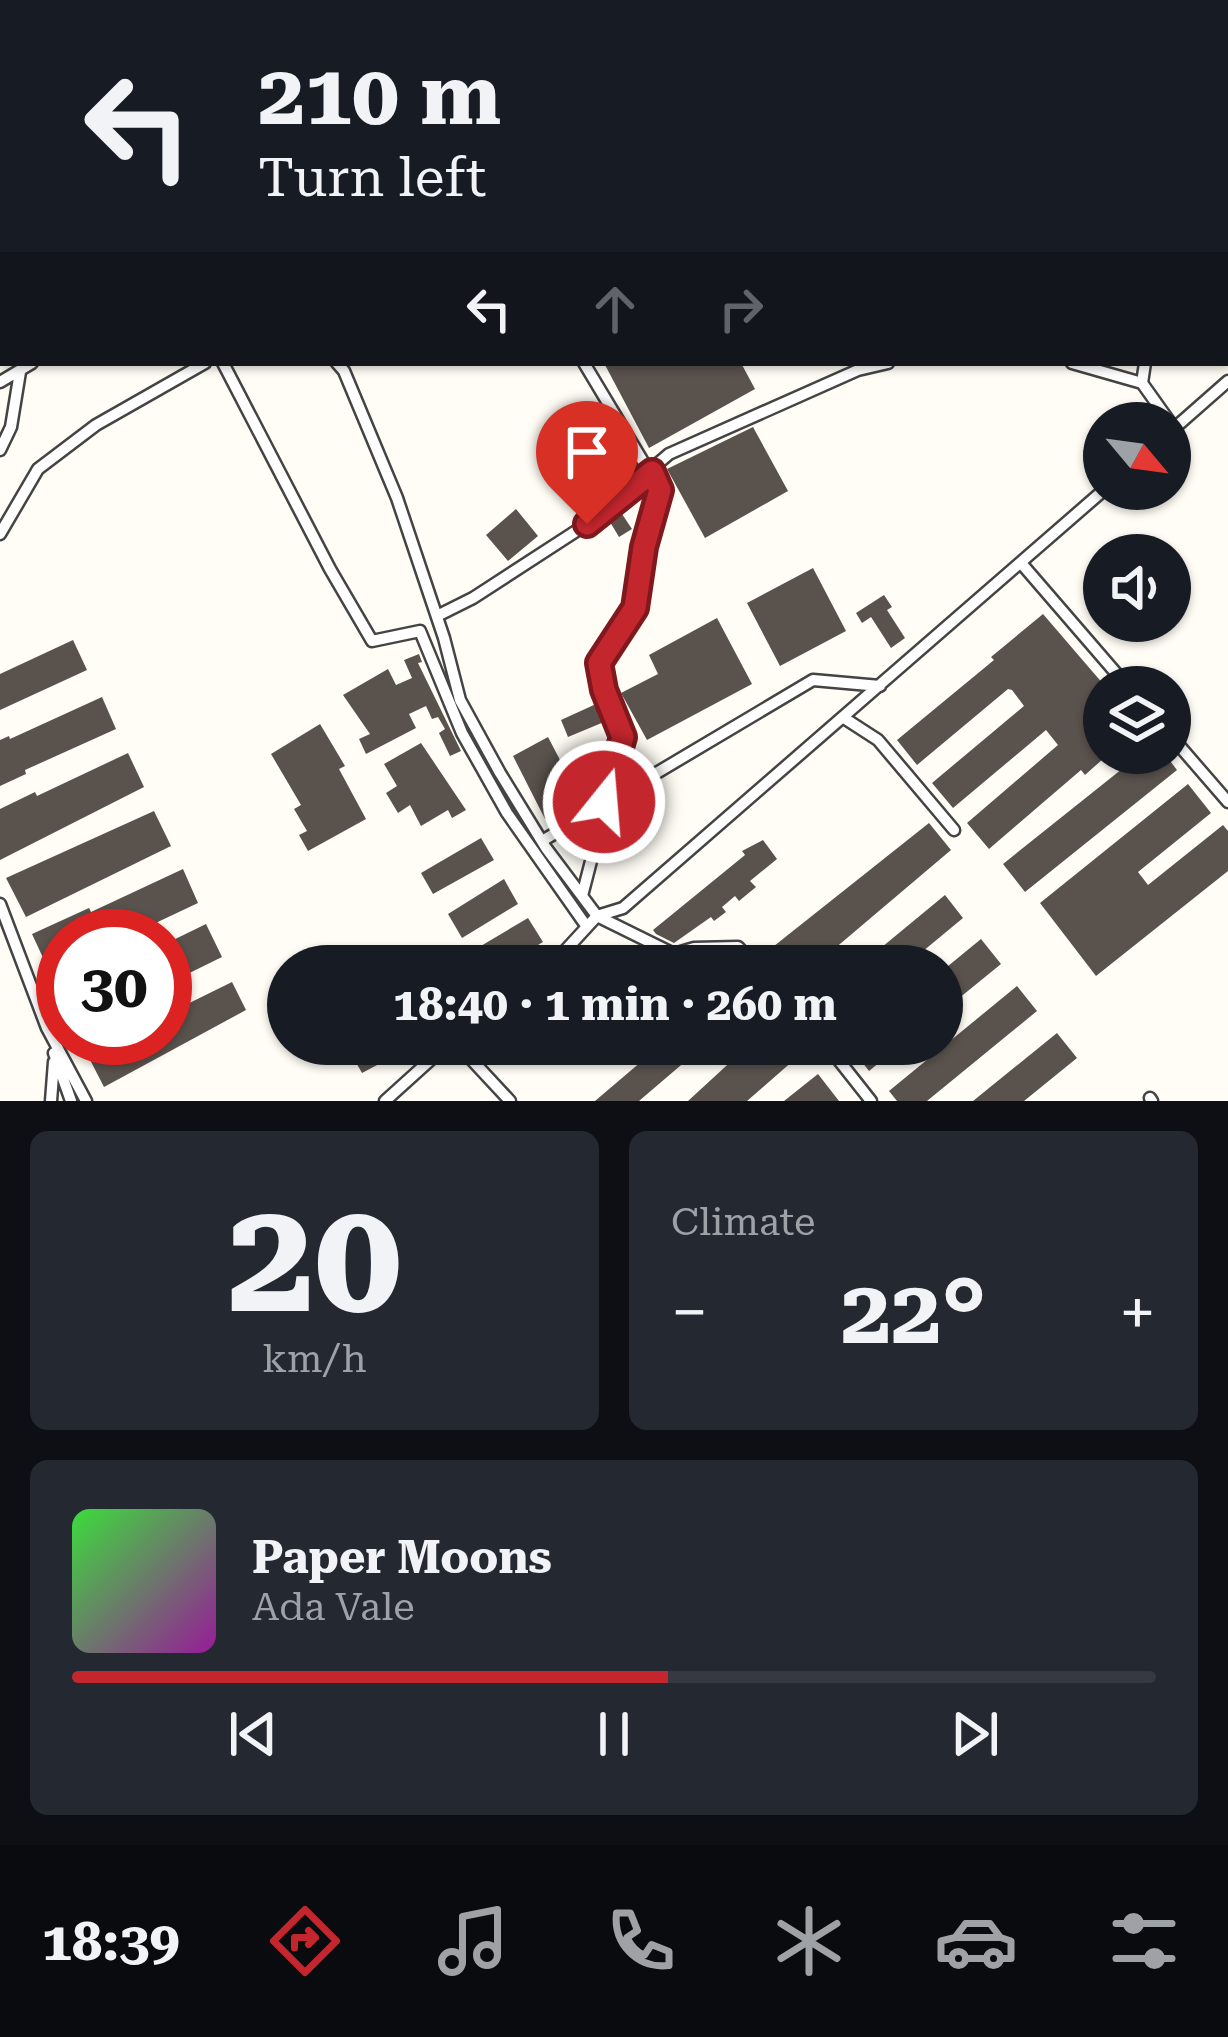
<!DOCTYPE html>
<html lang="en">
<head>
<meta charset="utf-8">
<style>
  body { margin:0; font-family:"Roboto Serif",serif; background:#242831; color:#f1f3f6; height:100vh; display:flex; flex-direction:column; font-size:45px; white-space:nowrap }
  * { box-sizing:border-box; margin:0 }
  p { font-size:39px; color:#9ea1a6 }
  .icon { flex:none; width:66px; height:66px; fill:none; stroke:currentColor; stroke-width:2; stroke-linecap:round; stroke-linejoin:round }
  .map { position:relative; height:1101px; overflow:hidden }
  .drawer { display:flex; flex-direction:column; gap:30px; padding:30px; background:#0d0f14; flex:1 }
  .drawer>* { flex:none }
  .top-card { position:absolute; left:0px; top:0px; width:1230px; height:366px; box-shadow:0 3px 9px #0004; background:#171b24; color:#f1f3f6; overflow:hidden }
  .needle { width:78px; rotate:119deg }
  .tools { position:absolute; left:1083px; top:402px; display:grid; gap:24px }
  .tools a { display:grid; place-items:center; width:108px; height:108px; border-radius:50%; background:#171b24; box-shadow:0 3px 9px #0004; font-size:60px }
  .speed { position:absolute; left:36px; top:909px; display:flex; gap:24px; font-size:60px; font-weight:700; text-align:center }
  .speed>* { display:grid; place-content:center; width:156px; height:156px; border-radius:50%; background:#171b24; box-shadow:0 3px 9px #0004; line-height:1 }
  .speed .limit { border:18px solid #d22; background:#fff; color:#111 }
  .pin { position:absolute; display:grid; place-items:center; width:102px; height:102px; color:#fff; margin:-123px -51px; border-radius:50% 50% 50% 0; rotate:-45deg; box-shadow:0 0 12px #0007 }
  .pin .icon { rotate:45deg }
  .me { position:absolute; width:132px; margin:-66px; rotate:17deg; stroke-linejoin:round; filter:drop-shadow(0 0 9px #0008) }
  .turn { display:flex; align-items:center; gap:42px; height:252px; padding:0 60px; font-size:54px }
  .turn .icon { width:156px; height:156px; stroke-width:2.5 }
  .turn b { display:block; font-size:84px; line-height:102px }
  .lanes { display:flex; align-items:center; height:114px; padding:0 60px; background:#0003; justify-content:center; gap:60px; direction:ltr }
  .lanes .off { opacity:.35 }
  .big { font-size:90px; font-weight:700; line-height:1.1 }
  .drawer .card { flex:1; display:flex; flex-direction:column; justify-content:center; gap:18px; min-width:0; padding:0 42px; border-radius:18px; background:#242831 }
  .drawer .dial { align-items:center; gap:0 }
  .dial b { font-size:156px; line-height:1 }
  .song { display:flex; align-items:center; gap:36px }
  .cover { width:144px; height:144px; border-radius:18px; background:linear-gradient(135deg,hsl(120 70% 55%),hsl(300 70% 35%)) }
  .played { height:12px; border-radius:6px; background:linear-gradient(90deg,#c4262e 55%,#363941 55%) }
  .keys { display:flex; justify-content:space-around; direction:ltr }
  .heat { display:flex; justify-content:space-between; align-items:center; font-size:66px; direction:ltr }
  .drawer .tiles { flex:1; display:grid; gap:30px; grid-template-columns:1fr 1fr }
  .card:last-child { grid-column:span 2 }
  .trip { position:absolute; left:267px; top:945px; width:696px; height:120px; border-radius:60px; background:#171b24; box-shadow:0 3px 9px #0004; font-weight:700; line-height:120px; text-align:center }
  .tab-bar { display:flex; height:192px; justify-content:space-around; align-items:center; background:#090b0e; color:#9ea1a6 }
  .tab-bar .icon { width:84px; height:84px }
  .tab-bar .on { color:#c4262e }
  .tab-bar b { font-size:54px; color:#f1f3f6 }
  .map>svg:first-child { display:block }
</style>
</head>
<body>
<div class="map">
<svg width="1228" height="1101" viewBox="0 0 1228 1101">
  <rect width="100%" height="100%" fill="#fffdf5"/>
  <path fill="#5a524d" d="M604,363H741L755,389L649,448Z
    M753,427L788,491L705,538L667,469Z
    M516,509L538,536L508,561L486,535Z
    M622,514L632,529L619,537L610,522Z
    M813,568L846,631L780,666L747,603Z
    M884,595L892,607L887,610L905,638L891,648L871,617L862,623L856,613Z
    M1043,614L1104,685V758L1085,775L1081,770L989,849L967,823L1058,745L1046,730L953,808L932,783L1024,706L1012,690L1008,689L917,765L897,740L994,660L991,657Z
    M717,618L752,684L647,740L621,693L658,674L649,655Z
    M73,640L87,670L0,710V674Z
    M419,654L422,662L418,663L461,751L450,756L439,733L445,729L438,717L432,719L426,706L409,714L416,728L366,754L359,739L370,734L343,695L388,669L396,685L412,678L404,660Z
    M102,697L116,729L25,770L26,774L0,786V740L9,736L10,739Z
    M596,704L604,722L568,737L561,720Z
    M320,724L345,766L339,769L366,819L308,851L299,835L307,831L294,809L301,805L271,754Z
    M548,737L581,800L545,819L513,756Z
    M421,743L466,810L452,818L448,810L421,826L410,805L398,813L386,793L397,786L384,764Z
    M128,753L144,787L0,860V809L35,792L37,796Z
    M1142,753H1164L1177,770L1025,892L1003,864Z
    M1188,784L1211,813L1138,872L1148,885L1223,825L1228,831V871L1096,976L1040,903Z
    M154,811L171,846L26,917L6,878Z
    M929,823L951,850L814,966H782L769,950Z
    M481,838L494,860L433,894L421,873Z
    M763,840L777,859L750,881L756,887L739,901L735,896L722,907L726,912L714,921L711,917L674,943L656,934L653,930L745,855L742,851Z
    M183,869L198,903L128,936H63V970L51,975L32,934L89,908L91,912Z
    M504,879L518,904L462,938L448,914Z
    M945,895L963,918L905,966H859Z
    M528,918L543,942L503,966H447Z
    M206,924L222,957L165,985V944Z
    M981,939L1001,964L942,1012V971Z
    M232,982L246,1010L104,1087L85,1050L109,1038H165V1015Z
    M1017,986L1037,1011L927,1101H897L889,1091Z
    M1057,1033L1077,1058L1024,1101H973Z
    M662,1044H713L697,1057L694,1054L639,1101H595Z
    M750,1044H794L802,1053L747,1101H688Z
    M848,1044H902L869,1071Z
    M372,1050L379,1064L362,1073L354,1059Z
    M818,1074L839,1101H784Z"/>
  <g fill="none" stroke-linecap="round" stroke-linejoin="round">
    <defs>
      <path id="street" d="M13,0L14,3
        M81,0L83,3
        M1227,304H1228
        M223,363L330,569L372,641L420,631L462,733L507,813L587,927
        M337,363L344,371L397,498L444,638L460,700L500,773L546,848L597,916L674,954L694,948L738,947L756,966
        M1072,363L1142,383
        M1145,363L1142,383L1174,428
        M0,382L32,363
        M1170,432L1228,381
        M0,450L11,427L20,372
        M0,534L38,469L96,425L205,363
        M1021,563L1128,687
        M437,616L473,598L587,524L669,454L858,370L888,363
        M844,718L878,740L954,830
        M1170,735L1228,802
        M542,841L813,680L880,686
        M582,896L623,737L605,690L599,663L635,608L644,547L660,490L584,363
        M0,904L47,1028L86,1101
        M551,966L597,916L623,908L1105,489
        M457,1044L510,1101
        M826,1044L871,1101
        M54,1053L71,1101
        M1150,1098L1152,1101
        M51,1101L54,1062
        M385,1101L448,1044"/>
    </defs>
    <use href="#street" stroke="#444" stroke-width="15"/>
    <use href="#street" stroke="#fff" stroke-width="10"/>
  </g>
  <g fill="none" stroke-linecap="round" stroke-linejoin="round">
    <defs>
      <path id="route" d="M587,524L652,472L660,490L644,547L635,608L599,663L604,690L623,737L604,802"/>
    </defs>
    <use href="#route" stroke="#7f191e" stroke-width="30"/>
    <use href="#route" stroke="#c4262e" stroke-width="21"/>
  </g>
</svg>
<div class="tools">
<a><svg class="needle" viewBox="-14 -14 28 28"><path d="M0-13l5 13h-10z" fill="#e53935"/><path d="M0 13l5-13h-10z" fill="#9ea1a6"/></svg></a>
<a><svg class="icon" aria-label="sound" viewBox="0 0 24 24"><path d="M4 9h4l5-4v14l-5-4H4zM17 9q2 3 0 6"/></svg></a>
<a><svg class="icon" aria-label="layers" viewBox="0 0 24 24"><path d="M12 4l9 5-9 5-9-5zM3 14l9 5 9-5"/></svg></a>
</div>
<div class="speed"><div class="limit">30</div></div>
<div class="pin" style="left:587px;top:524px;background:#d93025"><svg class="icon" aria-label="arrive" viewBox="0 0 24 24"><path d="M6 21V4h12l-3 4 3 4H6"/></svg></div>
<svg class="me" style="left:604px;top:802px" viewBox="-20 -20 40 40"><circle r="17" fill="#c4262e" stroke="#fff" stroke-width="3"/><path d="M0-11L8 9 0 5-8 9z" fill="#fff"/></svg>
<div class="trip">18:40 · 1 min · 260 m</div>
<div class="top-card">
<div class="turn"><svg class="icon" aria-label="left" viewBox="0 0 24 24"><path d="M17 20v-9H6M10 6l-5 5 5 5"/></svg><div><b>210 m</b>Turn left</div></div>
<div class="lanes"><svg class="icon" aria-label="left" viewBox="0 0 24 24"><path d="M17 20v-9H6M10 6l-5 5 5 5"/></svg><svg class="icon off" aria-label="ahead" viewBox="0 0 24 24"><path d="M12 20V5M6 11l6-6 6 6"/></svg><svg class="icon off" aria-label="right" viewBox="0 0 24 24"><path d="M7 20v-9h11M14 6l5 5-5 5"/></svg></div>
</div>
</div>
<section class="drawer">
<div class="tiles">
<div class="card dial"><b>20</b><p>km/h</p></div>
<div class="card"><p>Climate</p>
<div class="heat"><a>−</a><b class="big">22°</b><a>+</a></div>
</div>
<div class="card">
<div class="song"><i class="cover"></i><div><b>Paper Moons</b><p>Ada Vale</p></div></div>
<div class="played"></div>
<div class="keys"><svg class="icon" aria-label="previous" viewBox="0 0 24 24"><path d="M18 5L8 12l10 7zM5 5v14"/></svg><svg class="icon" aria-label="pause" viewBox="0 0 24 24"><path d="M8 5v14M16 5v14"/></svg><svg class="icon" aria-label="next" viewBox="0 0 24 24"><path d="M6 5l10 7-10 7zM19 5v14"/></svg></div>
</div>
</div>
</section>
<nav class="tab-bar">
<b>18:39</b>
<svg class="icon on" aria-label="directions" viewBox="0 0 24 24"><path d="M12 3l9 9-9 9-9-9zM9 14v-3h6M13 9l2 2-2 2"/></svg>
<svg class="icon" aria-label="music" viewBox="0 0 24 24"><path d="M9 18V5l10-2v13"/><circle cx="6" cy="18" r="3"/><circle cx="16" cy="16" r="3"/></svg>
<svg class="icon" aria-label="phone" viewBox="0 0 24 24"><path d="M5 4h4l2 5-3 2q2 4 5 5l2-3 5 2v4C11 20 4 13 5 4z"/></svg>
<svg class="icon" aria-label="climate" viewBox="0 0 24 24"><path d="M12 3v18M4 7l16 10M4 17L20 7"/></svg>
<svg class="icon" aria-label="car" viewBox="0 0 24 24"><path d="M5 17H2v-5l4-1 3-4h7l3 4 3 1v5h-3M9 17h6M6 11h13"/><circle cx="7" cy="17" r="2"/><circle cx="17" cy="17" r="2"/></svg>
<svg class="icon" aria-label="filters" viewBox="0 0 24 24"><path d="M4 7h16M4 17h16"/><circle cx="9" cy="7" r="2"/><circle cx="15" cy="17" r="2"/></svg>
</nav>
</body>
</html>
